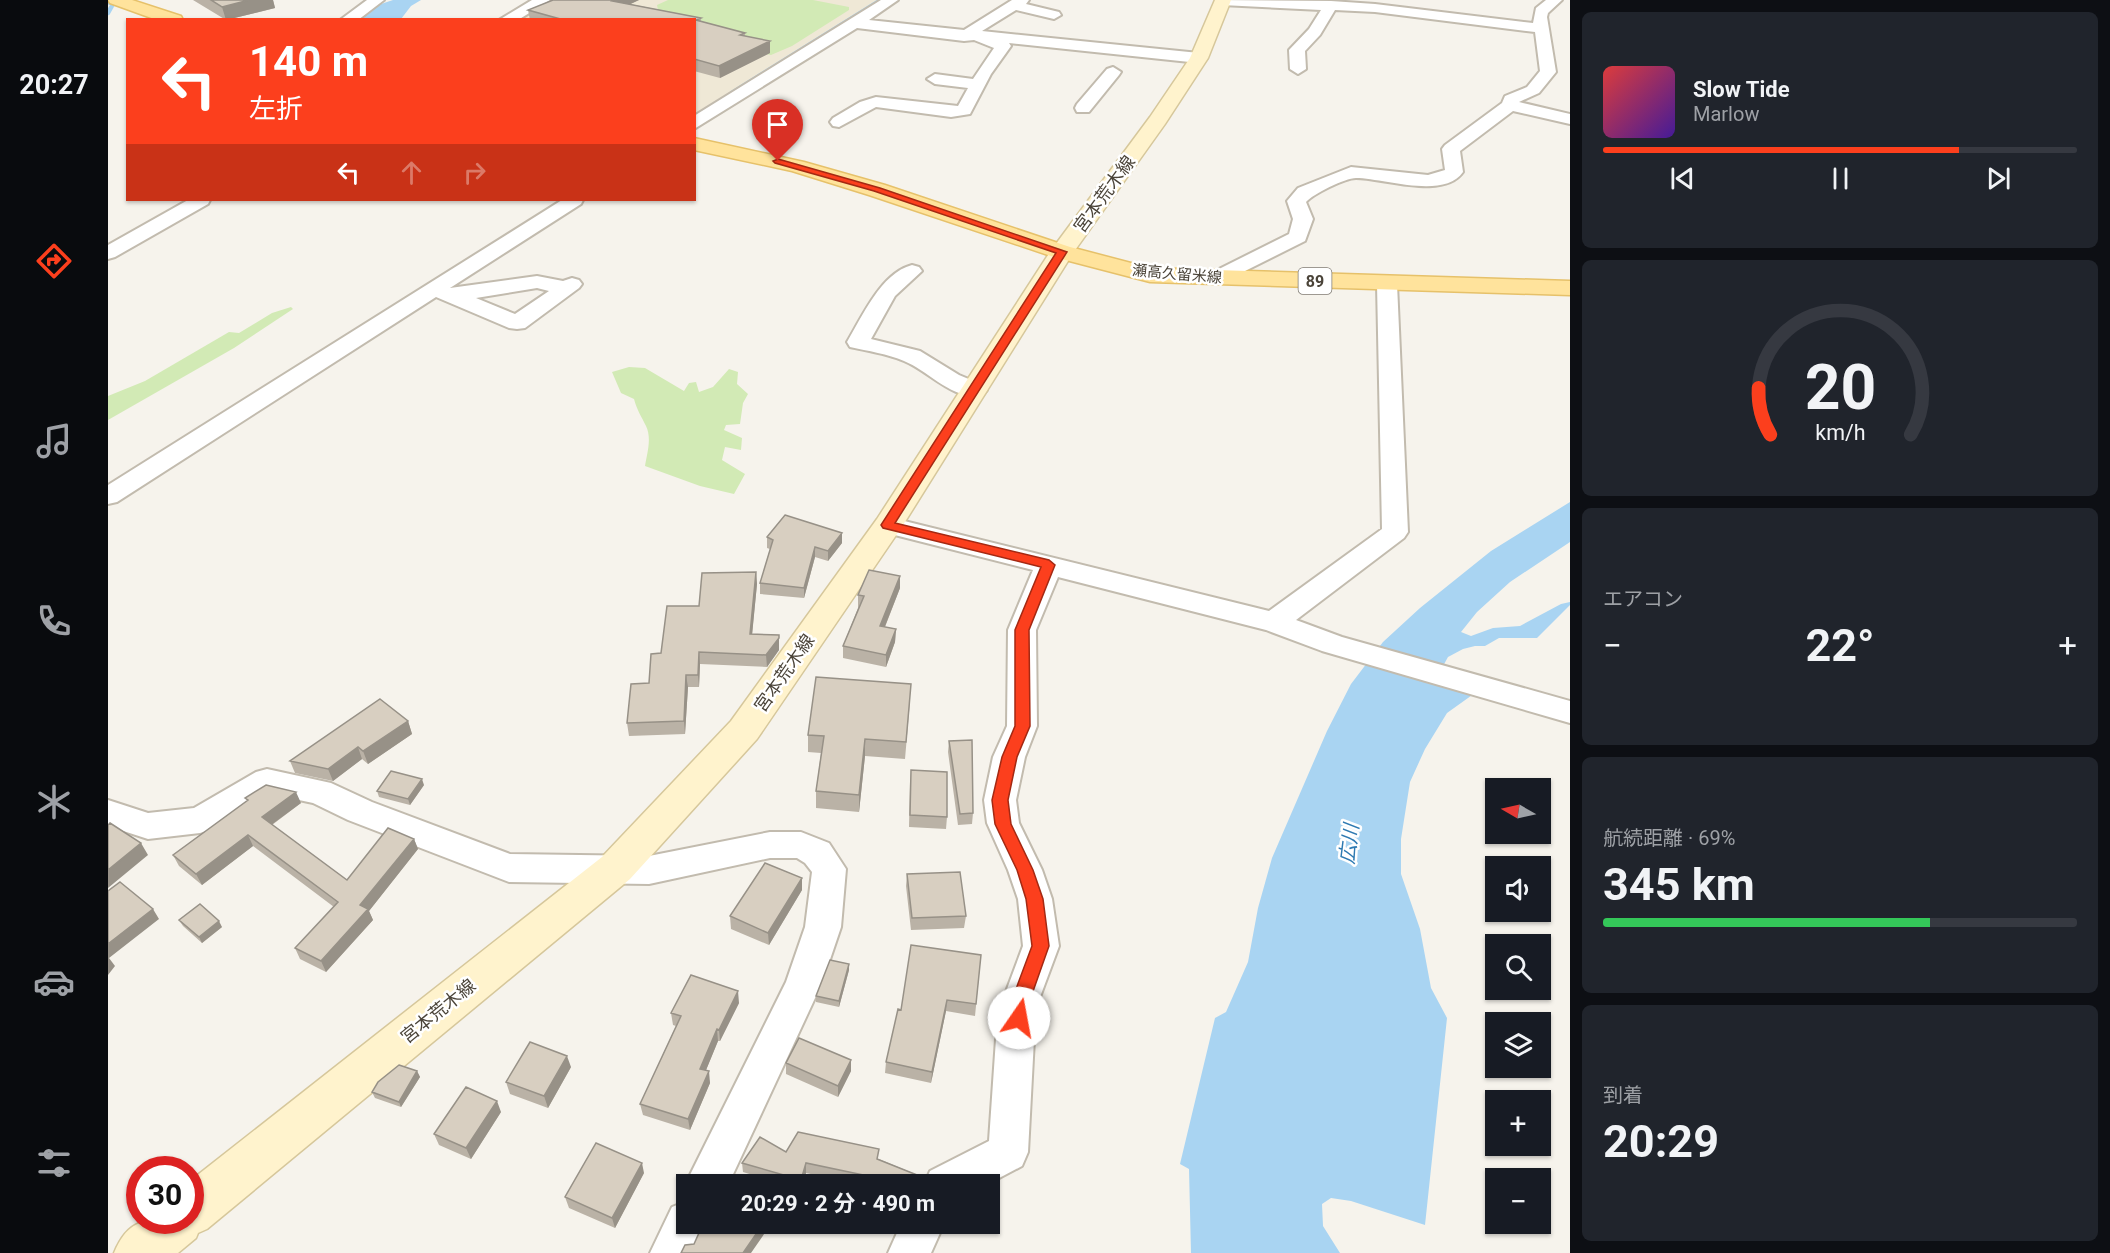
<!DOCTYPE html>
<html lang="ja">
<head>
<meta charset="utf-8">
<style>
  body { margin:0; font-family:Roboto,"Noto Sans JP",sans-serif; background:#20242c; color:#f1f3f6; height:100vh; display:flex; flex-direction:column; font-size:22px; white-space:nowrap }
  * { box-sizing:border-box; margin:0 }
  p { font-size:20px; color:#9ea1a6 }
  .icon { flex:none; width:33px; height:33px; fill:none; stroke:currentColor; stroke-width:2; stroke-linecap:round; stroke-linejoin:round }
  .map { position:relative; flex:1; overflow:hidden }
  .details { display:flex; flex-direction:column; gap:12px; padding:12px; background:#0d0f14; width:540px }
  .details>* { flex:none }
  .guide { position:absolute; left:18px; top:18px; width:570px; height:183px; border-radius:0px; box-shadow:0 2px 4px #0004; background:#fc3f1d; color:#fff; overflow:hidden }
  .needle { width:39px; rotate:279deg }
  .buttons { position:absolute; left:1377px; top:778px; display:grid; gap:12px }
  .buttons a { display:grid; place-items:center; width:66px; height:66px; border-radius:0px; background:#171b24; box-shadow:0 2px 4px #0004; font-size:30px }
  .speed { position:absolute; left:18px; top:1156px; display:flex; gap:12px; font-size:30px; font-weight:700; text-align:center }
  .speed>* { display:grid; place-content:center; width:78px; height:78px; border-radius:50%; background:#171b24; box-shadow:0 2px 4px #0004; line-height:1 }
  .speed .limit { border:9px solid #d22; background:#fff; color:#111 }
  .pin { position:absolute; display:grid; place-items:center; width:51px; height:51px; color:#fff; margin:-62px -26px; border-radius:50% 50% 50% 0; rotate:-45deg; box-shadow:0 0 6px #0007 }
  .pin .icon { rotate:45deg }
  .me { position:absolute; width:66px; margin:-33px; rotate:12deg; stroke-linejoin:round; filter:drop-shadow(0 0 4px #0008) }
  .turn { display:flex; align-items:center; gap:21px; height:126px; padding:0 24px; font-size:27px }
  .turn .icon { width:78px; height:78px; stroke-width:2.5 }
  .turn b { display:block; font-size:42px; line-height:51px }
  .lanes { display:flex; align-items:center; height:57px; padding:0 24px; background:#0003; justify-content:center; gap:30px; direction:ltr }
  .lanes .off { opacity:.35 }
  .big { font-size:45px; font-weight:700; line-height:1.1 }
  .details .card { flex:1; display:flex; flex-direction:column; justify-content:center; gap:9px; min-width:0; padding:0 21px; border-radius:9px; background:#20242c }
  .details .dial { align-items:center; gap:0 }
  .dial svg { height:156px; overflow:visible; fill:none; stroke:#363941; stroke-width:7; stroke-linecap:round; text-anchor:middle }
  .dial text { fill:#f1f3f6; stroke:none }
  .song { display:flex; align-items:center; gap:18px }
  .cover { width:72px; height:72px; border-radius:9px; background:linear-gradient(135deg,hsl(0 70% 55%),hsl(260 70% 35%)) }
  .played { height:6px; border-radius:3px; background:linear-gradient(90deg,#fc3f1d 75%,#363941 75%) }
  .keys { display:flex; justify-content:space-around; direction:ltr }
  .heat { display:flex; justify-content:space-between; align-items:center; font-size:33px; direction:ltr }
  .charge { height:9px; border-radius:4px; background:linear-gradient(90deg,#34c759 69%,#363941 0) }
  .trip { position:absolute; left:568px; top:1174px; width:324px; height:60px; border-radius:0px; background:#171b24; box-shadow:0 2px 4px #0004; font-weight:700; line-height:60px; text-align:center }
  main { display:flex; flex:1; min-height:0 }
  .tabs { display:flex; flex-direction:column; width:108px; justify-content:space-around; align-items:center; background:#090b0e; color:#9ea1a6 }
  .tabs .icon { width:42px; height:42px }
  .tabs .active { color:#fc3f1d }
  .tabs b { font-size:27px; color:#f1f3f6 }
  .map>svg:first-child { display:block }
</style>
</head>
<body>
<main>
<nav class="tabs">
<b>20:27</b>
<svg class="icon active" aria-label="directions" viewBox="0 0 24 24"><path d="M12 3l9 9-9 9-9-9zM9 14v-3h6M13 9l2 2-2 2"/></svg>
<svg class="icon" aria-label="music" viewBox="0 0 24 24"><path d="M9 18V5l10-2v13"/><circle cx="6" cy="18" r="3"/><circle cx="16" cy="16" r="3"/></svg>
<svg class="icon" aria-label="phone" viewBox="0 0 24 24"><path d="M5 4h4l2 5-3 2q2 4 5 5l2-3 5 2v4C11 20 4 13 5 4z"/></svg>
<svg class="icon" aria-label="climate" viewBox="0 0 24 24"><path d="M12 3v18M4 7l16 10M4 17L20 7"/></svg>
<svg class="icon" aria-label="car" viewBox="0 0 24 24"><path d="M5 17H2v-5l4-1 3-4h7l3 4 3 1v5h-3M9 17h6M6 11h13"/><circle cx="7" cy="17" r="2"/><circle cx="17" cy="17" r="2"/></svg>
<svg class="icon" aria-label="filters" viewBox="0 0 24 24"><path d="M4 7h16M4 17h16"/><circle cx="9" cy="7" r="2"/><circle cx="15" cy="17" r="2"/></svg>
</nav>
<div class="map">
<svg width="1462" height="1253" viewBox="0 0 1462 1253">
  <rect width="100%" height="100%" fill="#f6f3ec"/>
  <path fill="#efe8d6" d="M441,0H771L645,77L587,117L586,20H405Z"/>
  <path fill="#d2eab5" d="M560,0H705L741,7V10L684,46L663,55L646,52L586,20L550,10L549,5Z
    M183,307L185,309L126,348L0,420V396L37,381L121,332L131,333L164,313Z
    M521,367L537,368L576,391L581,383L588,382L591,392L605,387L621,369L630,372L629,384L640,394L635,403L632,424L618,425L616,430L634,438L633,450L617,447L614,460L637,474L626,494L592,486L537,466C539,454 544,438 538,426C533,416 529,410 526,399L513,393L504,372Z"/>
  <path fill="#a9d4f2" d="M285,0H313L303,6L293,19H252L273,4Z
    M1462,502V542L1402,582L1369,612L1353,632L1363,636L1385,628L1412,626L1453,604L1462,602V605L1429,638H1391L1377,646H1367L1355,649L1340,657L1335,666L1367,693L1339,713L1317,749L1302,782L1293,839V874L1312,929L1323,988L1339,1018L1317,1225L1243,1201L1223,1198L1214,1204L1215,1226L1232,1253H1083L1081,1169L1072,1164L1107,1018L1118,1012L1140,962L1150,908L1164,858L1219,731L1243,684L1275,642L1312,608L1383,551Z"/>
  <g fill="none" stroke-linecap="round" stroke-linejoin="round">
    <path stroke="#a9d4f2" stroke-width="4.5" d="M0,2L5,4L0,13
      M624,93L773,0"/>
    <defs>
      <path id="street" d="M259,0H276L250,20H232Z
        M424,0H442L410,20H391Z
        M773,0H790L761,20L856,30L904,0H921L918,4L951,12L953,15L946,19L908,10L874,31L1091,53L1099,58L1091,63L901,43L903,46L883,74L862,114L843,117L768,107L731,127L725,126L722,122L725,118L752,102L768,97L850,106L860,88L827,84L819,79L827,74L865,79L886,48L866,40L856,41L749,28L586,129V116Z
        M1108,0L1223,1L1267,4L1425,23L1428,8L1438,0H1454L1440,13L1439,17L1448,72L1431,93L1411,102L1462,114V124L1405,111L1352,151L1355,172C1336,200 1275,178 1248,178C1237,178 1205,194 1198,202L1205,219L1197,241L1115,282L1108,284L1101,282L1098,278L1101,274L1181,234L1185,219L1179,201L1190,188L1243,167L1320,175L1337,170L1334,149L1337,145L1394,103L1397,96L1419,87L1432,71L1427,32L1267,12L1227,10L1212,35L1197,51L1198,69L1190,74L1182,69L1181,50L1201,29L1213,10L1114,5L1109,4Z
        M1005,67L1013,72L1011,75L981,112H969L967,108L969,104L999,69Z
        M80,200H102L100,204L7,257L0,259V245Z
        M454,200H475L473,204L342,288L429,276L455,281L464,278L471,280L474,284L471,288L417,328L409,329L401,328L328,297L9,502L0,504V485ZM429,288L441,291L407,314L368,298Z
        M804,265L811,267L814,271L787,296L763,339L812,351L851,375L875,385L879,390L875,395C846,402 821,371 796,361C780,354 760,351 742,347L739,342C754,317 773,273 804,265Z
        M1279,278L1286,280L1289,284L1300,532L1296,538L1188,620L1234,637L1462,701V723L1214,651L1158,630L950,577L928,630L929,726L917,757L908,800L911,823L934,870L944,899L951,946L932,997L926,1039L920,1152L914,1166L878,1185H816L822,1171L881,1141L888,1039L896,997L915,946L910,899L900,870L879,823L876,800L885,757L899,726L900,630L925,570L771,531L767,525L771,519L780,517L1161,611L1274,529L1269,284L1272,280Z
        M159,769L223,783L264,802L402,854L541,856L662,832H693L721,843L738,869L733,927L714,983L620,1185H579V1189L577,1185L678,982L697,927L704,872L697,863L689,858H662L541,884L401,882L240,820L205,803L163,794L104,829L92,833L40,839L0,826V800L40,813L86,808L148,772Z
        M579,1201V1224H599L586,1253H542L564,1207Z
        M793,1224H836L823,1253H780Z"/>
      <path id="secondary" d="M1107,0H1123L1100,58L1057,124L965,253L795,525L649,739L522,879L99,1229L90,1233L88,1238L70,1253H6C23,1212 44,1221 82,1221V1181L494,857L623,721L769,519L942,252L1042,117L1082,58Z"/>
      <path id="primary" d="M0,0H24L73,16L75,20H49L2,3Z
        M586,138L696,162L777,185L962,247L1042,268L1462,281V295L1042,282L946,257L761,195L684,171L586,150Z"/>
    </defs>
    <use href="#street" stroke="#c2bbae" stroke-width="4"/>
    <use href="#secondary" stroke="#d6c79b" stroke-width="3"/>
    <use href="#primary" stroke="#e6c16a" stroke-width="3"/>
    <use href="#street" fill="#fff" fill-rule="evenodd"/>
    <use href="#secondary" fill="#fff3cd" fill-rule="evenodd"/>
    <use href="#primary" fill="#ffe39c" fill-rule="evenodd"/>
  </g>
  <path fill="#bab2a6" d="M85,0H165L167,8L118,20Z
    M445,0H531L522,4L593,18V22L637,33V36L662,53L612,78L586,71V20H422L420,10Z
    M734,533V543L720,561L707,557L696,598L652,594V583L662,549L659,548V537Z
    M648,572L649,584L644,634L671,635V650L659,667L592,664L591,687H580L577,734L521,736L519,723L541,683L553,653L591,606Z
    M792,588L777,627L788,629L787,642L778,667L735,658V646L750,608V595Z
    M802,701L797,759L757,756L751,812L708,808V791L713,753L700,752V735Z
    M300,721L304,734L260,764L254,759L225,781L187,773L182,761Z
    M841,741L865,813L864,824L850,825L840,752Z
    M802,782L839,817L838,829L801,827Z
    M316,785L302,805L271,797L269,791Z
    M137,798L193,803L164,825L239,880L306,839L310,849L261,911L265,920L218,972L192,959L187,948L226,907L145,846L94,885L71,866L65,855L139,801Z
    M799,874L858,916L856,928L803,930L798,886Z
    M694,878V890L661,945L623,929L622,916Z
    M71,920L114,927L94,943L75,926Z
    M873,955L867,1016L838,1011L823,1083L777,1073L778,1062L793,1010Z
    M741,964V970L731,1007L708,1002V996Z
    M631,1003L612,1041H610L598,1070L602,1083L582,1130L535,1115L532,1104L568,1026L565,1025L563,1013Z
    M743,1060V1071L730,1097L678,1074V1063Z
    M463,1067L440,1108L402,1094L398,1082Z
    M309,1071L312,1077L293,1107L267,1098L264,1092Z
    M393,1112L363,1159L331,1145L326,1134Z
    M678,1152L771,1159L819,1179L818,1185H754L698,1173L695,1185H677L635,1172L634,1163Z
    M536,1173L507,1228L461,1208L457,1197Z
    M779,1224H791L789,1228Z"/>
  <path fill="#979187" d="M141,0H165L167,8L118,20L114,7Z
    M506,0H531L506,12L504,1Z
    M662,41V53L612,78L611,66Z
    M734,533V543L720,561V551Z
    M707,547V557L696,598V588Z
    M648,572L649,584L643,646L642,634Z
    M792,576V588L772,639V626Z
    M788,629L787,642L778,667V655Z
    M671,635V650L659,667L658,655Z
    M591,652L592,664L591,687L590,675Z
    M578,675L580,687L577,734L576,721Z
    M300,721L304,734L260,764L255,751Z
    M757,739V756L751,812V795Z
    M250,747L254,759L225,781L220,769Z
    M314,779L316,785L302,805L300,799Z
    M188,792L193,803L159,828L154,817Z
    M140,835L145,846L94,885L88,874Z
    M306,839L310,849L261,911L265,920L218,972L213,961L252,905Z
    M33,843L40,855L0,888V870Z
    M694,878V890L661,945L660,933Z
    M45,909L51,919L1,958L7,966L0,975V944Z
    M111,921L114,927L94,943L91,937Z
    M741,964V970L731,1007V1001Z
    M630,991L631,1003L612,1041L611,1030Z
    M839,1000L838,1011L823,1083L824,1072Z
    M609,1029L610,1041L594,1080L592,1069Z
    M459,1056L463,1067L440,1108L436,1096Z
    M743,1060V1071L730,1097V1086Z
    M309,1071L312,1077L293,1107L291,1102Z
    M601,1071L602,1083L582,1130L580,1119Z
    M389,1101L393,1112L363,1159L358,1148Z
    M534,1163L536,1173L507,1228L504,1218Z
    M698,1163V1173L695,1185H693V1180Z
    M655,1224H663L643,1253H635Z"/>
  <path fill="#d8cfc1" stroke="#979187" stroke-width="1.5" d="M103,0H141L114,7Z
    M445,0H506L504,1L593,18L588,20L637,33L632,35L662,41L611,66L586,59V20H456L420,10Z
    M677,515L734,533L720,551L707,547L696,588L652,583L665,540L659,537Z
    M761,570L792,576L772,626L788,629L778,655L735,646L756,596L750,595Z
    M648,572L642,634L671,635V638L658,655L591,652L590,675H578L576,721L519,723L523,684L541,683L543,654L553,653L559,606H591L594,573Z
    M708,677L803,684L798,742L757,739L751,795L708,791L716,736L700,735Z
    M272,699L300,721L255,751L250,747L220,769L182,761Z
    M864,740L865,813L852,814L841,741Z
    M803,770L839,772V817L802,815Z
    M283,771L314,779L300,799L269,791Z
    M158,785L188,792L154,817L239,880L280,828L306,839L252,905L260,909L213,961L187,948L230,902L140,835L88,874L65,855L140,800L137,798Z
    M2,823L33,843L0,870V825Z
    M657,863L694,878L660,933L622,916Z
    M852,872L858,916L804,918L799,874Z
    M12,882L45,909L0,944V891Z
    M92,904L111,921L91,937L71,920Z
    M803,945L873,955L868,1004L839,1000L824,1072L778,1062L790,1009L793,1010Z
    M722,960L741,964L731,1001L708,996Z
    M583,975L630,991L611,1030L609,1029L592,1069L601,1071L580,1119L532,1104L573,1016L563,1013Z
    M691,1038L743,1060L730,1086L678,1063Z
    M422,1042L459,1056L436,1096L398,1082Z
    M291,1065L309,1071L291,1102L264,1092L270,1082Z
    M358,1087L389,1101L358,1148L326,1134Z
    M690,1132L771,1149L769,1159L819,1179L817,1185H761L765,1177L698,1163L693,1180L634,1163L652,1137L678,1152Z
    M488,1143L534,1163L504,1218L457,1197Z
    M614,1176L628,1185H608Z
    M595,1224H655L635,1253H573L577,1245L586,1244Z"/>
  <path fill="#fc3f1d" stroke="#a42913" stroke-width="1.5" d="M670,159L772,188L959,252L787,523L941,560L947,565L921,630L922,726L909,757L900,800L903,824L925,870L935,899L941,946L923,997L917,1024L911,1026L904,1024L902,1018L905,997L924,946L918,899L909,870L887,824L884,800L894,757L907,726V630L933,567L775,528L773,525L948,253L766,191L667,163L665,161Z"/>
  <g text-anchor="middle" dominant-baseline="central" stroke-width="5" stroke-linejoin="round" paint-order="stroke">
    <g font-size="15" fill="#4b4439" stroke="#fff">
      <text transform="translate(1069 274) rotate(5)">瀬高久留米線</text>
    </g>
    <rect fill="#fff" stroke="#817c74" stroke-width="1.5" x="1190.5" y="268" width="33" height="26" rx="4.5"/>
    <g font-size="16" font-weight="bold" fill="#4b4439">
      <text x="1207" y="281">89</text>
    </g>
    <g font-size="18" fill="#4b4439" stroke="#fff">
      <text transform="translate(996 194) rotate(-54)">宮本荒木線</text>
      <text transform="translate(676 673) rotate(-55)">宮本荒木線</text>
      <text transform="translate(330 1011) rotate(-39)">宮本荒木線</text>
    </g>
    <g font-size="20" font-style="italic" fill="#2e7ab2" stroke="#fff">
      <text transform="translate(1241 844) rotate(-83)">広川</text>
    </g>
  </g>
</svg>
<div class="buttons">
<a><svg class="needle" viewBox="-14 -14 28 28"><path d="M0-13l5 13h-10z" fill="#e53935"/><path d="M0 13l5-13h-10z" fill="#9ea1a6"/></svg></a>
<a><svg class="icon" aria-label="sound" viewBox="0 0 24 24"><path d="M4 9h4l5-4v14l-5-4H4zM17 9q2 3 0 6"/></svg></a>
<a><svg class="icon" aria-label="search" viewBox="0 0 24 24"><circle cx="10" cy="10" r="6"/><path d="M15 15l6 6"/></svg></a>
<a><svg class="icon" aria-label="layers" viewBox="0 0 24 24"><path d="M12 4l9 5-9 5-9-5zM3 14l9 5 9-5"/></svg></a>
<a>+</a>
<a>−</a>
</div>
<div class="speed"><div class="limit">30</div></div>
<div class="pin" style="left:670px;top:161px;background:#d93025"><svg class="icon" aria-label="arrive" viewBox="0 0 24 24"><path d="M6 21V4h12l-3 4 3 4H6"/></svg></div>
<svg class="me" style="left:911px;top:1018px" viewBox="-20 -20 40 40"><circle r="19" fill="#fff"/><path d="M0-13L10 11 0 6-10 11z" fill="#fc3f1d"/></svg>
<div class="trip">20:29 · 2 分 · 490 m</div>
<div class="guide">
<div class="turn"><svg class="icon" aria-label="left" viewBox="0 0 24 24"><path d="M17 20v-9H6M10 6l-5 5 5 5"/></svg><div><b>140 m</b>左折</div></div>
<div class="lanes"><svg class="icon" aria-label="left" viewBox="0 0 24 24"><path d="M17 20v-9H6M10 6l-5 5 5 5"/></svg><svg class="icon off" aria-label="ahead" viewBox="0 0 24 24"><path d="M12 20V5M6 11l6-6 6 6"/></svg><svg class="icon off" aria-label="right" viewBox="0 0 24 24"><path d="M7 20v-9h11M14 6l5 5-5 5"/></svg></div>
</div>
</div>
<section class="details">
<div class="card">
<div class="song"><i class="cover"></i><div><b>Slow Tide</b><p>Marlow</p></div></div>
<div class="played"></div>
<div class="keys"><svg class="icon" aria-label="previous" viewBox="0 0 24 24"><path d="M18 5L8 12l10 7zM5 5v14"/></svg><svg class="icon" aria-label="pause" viewBox="0 0 24 24"><path d="M8 5v14M16 5v14"/></svg><svg class="icon" aria-label="next" viewBox="0 0 24 24"><path d="M6 5l10 7-10 7zM19 5v14"/></svg></div>
</div>
<div class="card dial"><svg viewBox="0 0 100 80">
<path d="M14 69A42 42 0 1 1 86 69"/>
<path d="M14 69A42 42 0 0 1 8 45" stroke="#fc3f1d"/>
<text x="50" y="56" font-size="32" font-weight="700">20</text>
<text x="50" y="72" font-size="11">km/h</text>
</svg></div>
<div class="card"><p>エアコン</p>
<div class="heat"><a>−</a><b class="big">22°</b><a>+</a></div>
</div>
<div class="card"><p>航続距離 · 69%</p><b class="big">345 km</b><div class="charge"></div></div>
<div class="card"><p>到着</p><b class="big">20:29</b></div>
</section>
</main>
</body>
</html>
